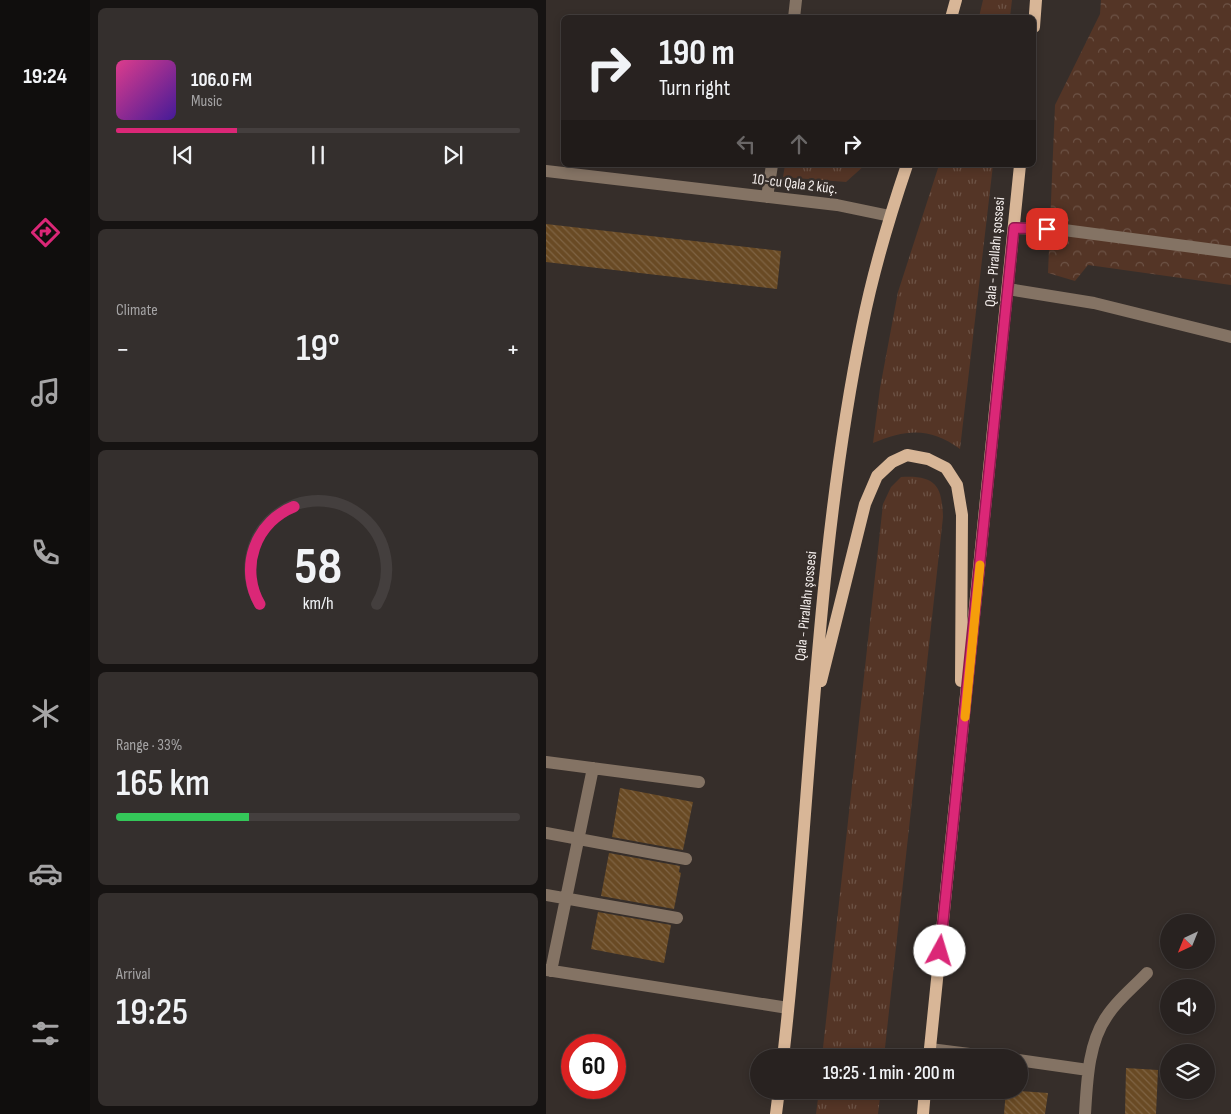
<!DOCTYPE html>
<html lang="en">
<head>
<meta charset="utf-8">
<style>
  body { margin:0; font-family:"Sofia Sans Condensed",sans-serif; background:#342f2d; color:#f1f3f6; height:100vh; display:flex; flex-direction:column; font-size:19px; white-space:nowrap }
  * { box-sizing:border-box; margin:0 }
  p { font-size:16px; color:#a5a4a5 }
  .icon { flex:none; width:28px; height:28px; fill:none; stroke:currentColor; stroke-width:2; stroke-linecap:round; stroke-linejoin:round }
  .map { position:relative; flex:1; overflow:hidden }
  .side { display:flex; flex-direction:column; gap:8px; padding:8px; background:#161312; width:456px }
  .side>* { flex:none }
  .guide { position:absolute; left:15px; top:15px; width:475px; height:152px; border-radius:8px; box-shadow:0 2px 8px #0003,0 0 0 1px #443f3e; background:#282220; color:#f1f3f6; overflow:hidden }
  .needle { width:32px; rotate:223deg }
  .controls { position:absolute; left:614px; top:914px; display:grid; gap:10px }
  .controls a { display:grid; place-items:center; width:55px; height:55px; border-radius:50%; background:#282220; box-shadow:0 2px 8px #0003,0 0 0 1px #443f3e; font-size:25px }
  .speed { position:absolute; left:15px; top:1034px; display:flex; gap:10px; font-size:25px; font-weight:700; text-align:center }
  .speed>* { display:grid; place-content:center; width:65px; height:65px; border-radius:50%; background:#282220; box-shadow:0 2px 8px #0003,0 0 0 1px #443f3e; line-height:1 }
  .speed .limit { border:8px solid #d22; background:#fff; color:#111 }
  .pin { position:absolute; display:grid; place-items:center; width:42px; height:42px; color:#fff; margin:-21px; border-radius:10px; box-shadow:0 2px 8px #0006 }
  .me { position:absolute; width:55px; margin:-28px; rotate:6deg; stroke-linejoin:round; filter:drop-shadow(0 0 4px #0008) }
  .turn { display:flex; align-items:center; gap:18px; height:105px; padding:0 15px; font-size:22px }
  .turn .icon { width:65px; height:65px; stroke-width:2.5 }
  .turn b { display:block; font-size:35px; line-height:42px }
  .lanes { display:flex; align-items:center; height:48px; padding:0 15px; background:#0003; justify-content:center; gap:25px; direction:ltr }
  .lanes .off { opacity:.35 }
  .big { font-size:38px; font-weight:600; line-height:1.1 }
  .side .widget { flex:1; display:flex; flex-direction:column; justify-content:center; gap:8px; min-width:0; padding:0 18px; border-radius:8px; background:#342f2d }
  .side .dial { align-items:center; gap:0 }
  .dial svg { height:130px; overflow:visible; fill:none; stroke:#443f3e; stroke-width:7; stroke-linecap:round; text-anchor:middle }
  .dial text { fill:#f1f3f6; stroke:none }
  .song { display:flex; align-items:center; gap:15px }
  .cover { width:60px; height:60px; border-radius:8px; background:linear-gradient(135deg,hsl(330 70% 55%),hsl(260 70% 35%)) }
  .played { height:5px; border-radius:2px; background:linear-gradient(90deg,#db2777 30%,#443f3e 30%) }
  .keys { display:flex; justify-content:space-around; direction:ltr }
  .heat { display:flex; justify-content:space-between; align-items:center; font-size:28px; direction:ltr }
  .charge { height:8px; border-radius:4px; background:linear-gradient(90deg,#34c759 33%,#443f3e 0) }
  .trip { position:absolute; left:204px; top:1049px; width:278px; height:50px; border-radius:25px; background:#282220; box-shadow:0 2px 8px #0003,0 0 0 1px #443f3e; font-weight:600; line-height:50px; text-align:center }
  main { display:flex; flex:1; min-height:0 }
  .tab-bar { display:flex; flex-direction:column; width:90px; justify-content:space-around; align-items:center; background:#100e0d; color:#a5a4a5 }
  .tab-bar .icon { width:35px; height:35px }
  .tab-bar .current { color:#db2777 }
  .tab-bar b { font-size:22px; color:#f1f3f6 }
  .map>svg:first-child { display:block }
</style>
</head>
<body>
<main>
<nav class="tab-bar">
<b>19:24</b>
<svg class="icon current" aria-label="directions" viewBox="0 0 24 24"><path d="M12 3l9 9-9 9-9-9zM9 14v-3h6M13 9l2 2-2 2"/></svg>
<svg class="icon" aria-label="music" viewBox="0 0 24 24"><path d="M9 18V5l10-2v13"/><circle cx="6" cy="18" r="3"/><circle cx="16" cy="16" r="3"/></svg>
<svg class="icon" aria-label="phone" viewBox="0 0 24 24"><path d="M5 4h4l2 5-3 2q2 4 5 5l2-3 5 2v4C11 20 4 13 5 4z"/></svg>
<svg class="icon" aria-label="climate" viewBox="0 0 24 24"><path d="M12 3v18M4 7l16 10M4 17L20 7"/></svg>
<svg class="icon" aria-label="car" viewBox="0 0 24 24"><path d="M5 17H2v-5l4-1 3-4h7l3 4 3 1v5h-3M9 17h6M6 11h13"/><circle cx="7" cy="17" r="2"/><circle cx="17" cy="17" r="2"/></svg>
<svg class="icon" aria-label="filters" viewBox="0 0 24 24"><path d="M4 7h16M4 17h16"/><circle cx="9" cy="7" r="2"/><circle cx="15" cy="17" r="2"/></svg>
</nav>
<section class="side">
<div class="widget">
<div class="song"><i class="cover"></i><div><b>106.0 FM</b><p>Music</p></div></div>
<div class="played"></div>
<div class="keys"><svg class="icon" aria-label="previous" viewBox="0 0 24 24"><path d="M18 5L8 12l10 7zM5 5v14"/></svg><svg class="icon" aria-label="pause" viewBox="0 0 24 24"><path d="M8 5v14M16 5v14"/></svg><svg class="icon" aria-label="next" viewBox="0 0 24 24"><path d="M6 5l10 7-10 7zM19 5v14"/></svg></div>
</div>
<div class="widget"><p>Climate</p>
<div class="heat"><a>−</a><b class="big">19°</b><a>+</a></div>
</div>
<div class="widget dial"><svg viewBox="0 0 100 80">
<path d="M14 69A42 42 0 1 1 86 69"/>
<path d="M14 69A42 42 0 0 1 35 9" stroke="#db2777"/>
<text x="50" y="56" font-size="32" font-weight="700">58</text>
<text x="50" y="72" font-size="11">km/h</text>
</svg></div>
<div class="widget"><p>Range · 33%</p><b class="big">165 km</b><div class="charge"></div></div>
<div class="widget"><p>Arrival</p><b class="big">19:25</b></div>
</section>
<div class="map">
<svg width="685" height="1114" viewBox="0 0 685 1114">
  <defs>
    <pattern id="grass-tufts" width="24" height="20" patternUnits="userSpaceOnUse" patternTransform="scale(1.25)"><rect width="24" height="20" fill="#543526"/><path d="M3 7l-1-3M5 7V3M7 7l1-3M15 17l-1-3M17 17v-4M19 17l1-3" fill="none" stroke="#6d5346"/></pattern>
    <pattern id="park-crowns" width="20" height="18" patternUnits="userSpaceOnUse" patternTransform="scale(1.25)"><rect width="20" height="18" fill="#543526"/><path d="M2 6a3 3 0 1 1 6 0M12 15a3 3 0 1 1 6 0" fill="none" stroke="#6d5346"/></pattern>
    <pattern id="building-back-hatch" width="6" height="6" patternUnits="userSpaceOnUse" patternTransform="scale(1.25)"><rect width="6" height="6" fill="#694a24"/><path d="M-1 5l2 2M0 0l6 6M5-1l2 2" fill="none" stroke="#7f6444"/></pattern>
  </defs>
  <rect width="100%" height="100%" fill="#362e2a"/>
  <path fill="url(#grass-tufts)" d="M437,0H466L464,17H433Z
    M239,165H319L300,182L237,177Z
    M393,165H447L414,449C384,427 361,429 327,443L334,388L352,292Z
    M355,477C390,475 396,486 397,517L338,1057H276L337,504L345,487Z
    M273,1090H335L332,1114H270Z"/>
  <path fill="url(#park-crowns)" d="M555,0H685V285L542,265L529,281L502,273L509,105L554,14Z"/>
  <path fill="url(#building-back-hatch)" d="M0,224L235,251L231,289L0,262Z
    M74,788L147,802L137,850L66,837Z
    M63,853L134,866L133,872L135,873L128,909L55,896Z
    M52,912L125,925L118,963L45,949Z
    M580,1068L612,1070L610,1114H579Z
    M460,1090L502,1093L499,1114H458Z"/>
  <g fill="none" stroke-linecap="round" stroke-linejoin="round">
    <path stroke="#847364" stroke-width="12" d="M248,18L250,0
      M0,171L291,205L344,216
      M221,197L226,165
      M468,228L518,230L685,252
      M462,289L548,303L685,337
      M0,762L153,782
      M0,833L140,859
      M0,895L131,918
      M0,970L242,1008
      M5,971L47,768
      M384,1049L455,1058
      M472,1060L542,1070
      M539,1114C541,1082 542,1043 561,1016C571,1000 588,987 601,973"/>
    <path stroke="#d8b697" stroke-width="12" d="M405,18L410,0
      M488,27L490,0
      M275,681L319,504L331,476L346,462L361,455L382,459L400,468L411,485L416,515L415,681
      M237,1058C265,814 267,567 316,327C327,272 343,218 361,165
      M383,1058L474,165
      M230,1114L233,1090
      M377,1114L379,1090"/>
  </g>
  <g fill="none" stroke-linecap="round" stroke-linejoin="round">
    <defs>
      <path id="route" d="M394,951L468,228L501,229"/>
    </defs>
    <use href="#route" stroke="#8e194d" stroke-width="12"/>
    <use href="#route" stroke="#db2777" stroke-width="9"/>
    <path stroke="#f59e0b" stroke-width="9" d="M419,717L434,565"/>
  </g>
  <g text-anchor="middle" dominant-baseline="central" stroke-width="5" stroke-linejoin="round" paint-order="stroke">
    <g font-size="15" fill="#f6f0ee" stroke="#362e2a">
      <text transform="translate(249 184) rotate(7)">10-cu Qala 2 küç.</text>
      <text transform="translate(449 252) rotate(-85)">Qala - Pirallahı şossesi</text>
      <text transform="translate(260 606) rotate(-84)">Qala - Pirallahı şossesi</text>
    </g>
  </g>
</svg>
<div class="controls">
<a><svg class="needle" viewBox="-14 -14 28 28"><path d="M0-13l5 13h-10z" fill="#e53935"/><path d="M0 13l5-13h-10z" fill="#a5a4a5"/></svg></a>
<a><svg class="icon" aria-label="sound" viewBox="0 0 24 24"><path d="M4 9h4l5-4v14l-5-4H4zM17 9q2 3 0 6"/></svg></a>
<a><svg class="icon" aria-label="layers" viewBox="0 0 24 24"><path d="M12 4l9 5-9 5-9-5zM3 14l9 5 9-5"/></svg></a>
</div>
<div class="speed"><div class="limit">60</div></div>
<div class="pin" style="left:501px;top:229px;background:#d93025"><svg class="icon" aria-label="arrive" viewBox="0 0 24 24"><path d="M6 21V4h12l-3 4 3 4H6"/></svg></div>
<svg class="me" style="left:394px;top:951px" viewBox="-20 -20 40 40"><circle r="19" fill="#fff"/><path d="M0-13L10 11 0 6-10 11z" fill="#db2777"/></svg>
<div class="trip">19:25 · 1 min · 200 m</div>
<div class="guide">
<div class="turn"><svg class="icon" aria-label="right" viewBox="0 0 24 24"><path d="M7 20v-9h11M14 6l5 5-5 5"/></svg><div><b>190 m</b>Turn right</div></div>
<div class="lanes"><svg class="icon off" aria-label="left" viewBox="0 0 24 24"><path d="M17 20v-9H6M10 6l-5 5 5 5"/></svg><svg class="icon off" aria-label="ahead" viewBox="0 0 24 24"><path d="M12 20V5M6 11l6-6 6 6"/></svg><svg class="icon" aria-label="right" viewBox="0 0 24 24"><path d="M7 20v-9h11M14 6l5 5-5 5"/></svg></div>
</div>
</div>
</main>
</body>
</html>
